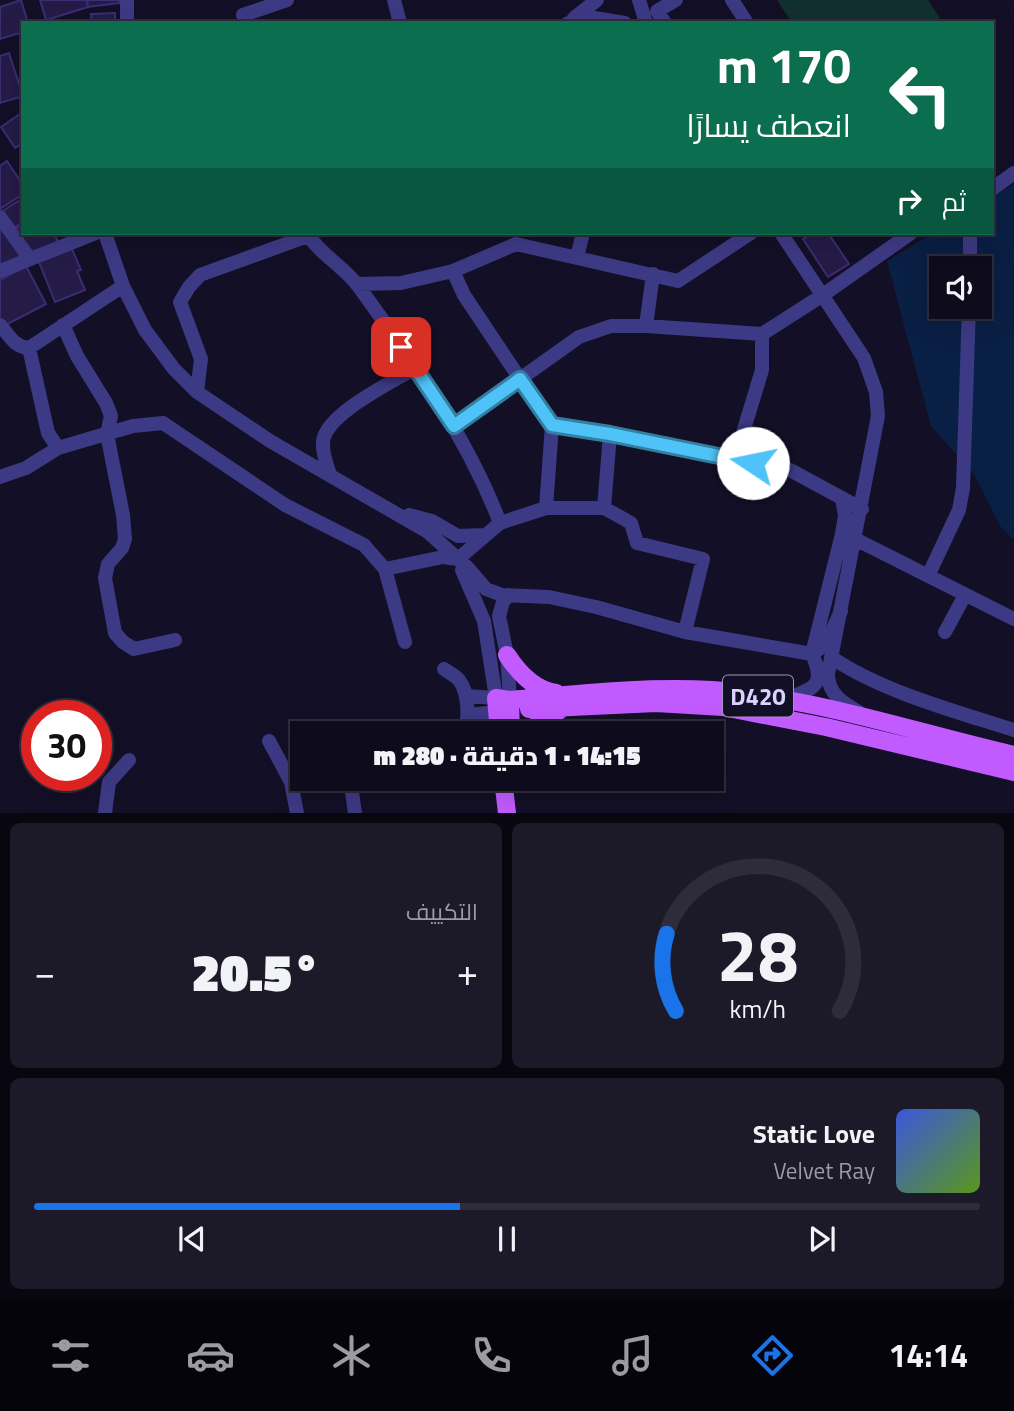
<!DOCTYPE html>
<html lang="ar">
<head>
<meta charset="utf-8">
<style>
  body { margin:0; font-family:"Titillium Web",Cairo,sans-serif; background:#1c1929; color:#f1f3f6; direction:rtl; height:100vh; display:flex; flex-direction:column; font-size:26px; white-space:nowrap }
  * { box-sizing:border-box; margin:0 }
  p { font-size:23px; color:#9b9ba3 }
  .icon { flex:none; width:38px; height:38px; fill:none; stroke:currentColor; stroke-width:2; stroke-linecap:round; stroke-linejoin:round }
  .map { position:relative; height:813px; overflow:hidden; direction:ltr }
  .panel { display:flex; flex-direction:column; gap:10px; padding:10px; background:#08060f; flex:1 }
  .panel>* { flex:none }
  .guide { position:absolute; left:21px; top:21px; width:973px; height:214px; border-radius:0px; box-shadow:0 7px 28px #0002,0 0 0 2px #2e2b3b; direction:rtl; background:#0b6e4f; color:#fff; overflow:hidden }
  .fabs { position:absolute; left:929px; top:256px; display:grid; gap:14px }
  .fabs a { display:grid; place-items:center; width:63px; height:63px; border-radius:0px; background:#0e0b1c; box-shadow:0 7px 28px #0002,0 0 0 2px #2e2b3b; font-size:35px }
  .speed { position:absolute; left:21px; top:700px; display:flex; gap:14px; font-size:35px; font-weight:700; text-align:center }
  .speed>* { display:grid; place-content:center; width:91px; height:91px; border-radius:50%; background:#0e0b1c; box-shadow:0 7px 28px #0002,0 0 0 2px #2e2b3b; line-height:1 }
  .speed .limit { border:10px solid #d22; background:#fff; color:#111 }
  .pin { position:absolute; display:grid; place-items:center; width:60px; height:60px; color:#fff; margin:-30px; border-radius:14px; box-shadow:0 4px 10px #0006 }
  .me { position:absolute; width:77px; margin:-38px; rotate:281deg; stroke-linejoin:round; filter:drop-shadow(0 0 5px #0008) }
  .turn { display:flex; align-items:center; gap:24px; height:147px; padding:0 28px; font-size:32px }
  .turn .icon { width:91px; height:91px; stroke-width:2.5 }
  .turn b { display:block; font-size:49px; line-height:60px }
  .then { display:flex; align-items:center; height:66px; padding:0 28px; background:#0003; gap:14px; font-size:26px }
  .big { font-size:52px; font-weight:800; line-height:1.1 }
  .panel .tile { flex:1; display:flex; flex-direction:column; justify-content:center; gap:10px; min-width:0; padding:0 24px; border-radius:10px; background:#1c1929 }
  .panel .dial { align-items:center; gap:0 }
  .dial svg { height:182px; overflow:visible; fill:none; stroke:#2e2b3b; stroke-width:7; stroke-linecap:round; text-anchor:middle }
  .dial text { fill:#f1f3f6; stroke:none }
  .song { display:flex; align-items:center; gap:21px }
  .cover { width:84px; height:84px; border-radius:10px; background:linear-gradient(135deg,hsl(230 70% 55%),hsl(90 70% 35%)) }
  .played { height:7px; border-radius:4px; background:linear-gradient(90deg,#1a73e8 45%,#2e2b3b 45%) }
  .keys { display:flex; justify-content:space-around; direction:ltr }
  .heat { display:flex; justify-content:space-between; align-items:center; font-size:38px; direction:ltr }
  .panel .tiles { flex:1; display:grid; gap:10px; grid-template-columns:1fr 1fr }
  .tile:last-child { grid-column:span 2 }
  .trip { position:absolute; left:290px; top:721px; width:434px; height:70px; border-radius:0px; background:#0e0b1c; box-shadow:0 7px 28px #0002,0 0 0 2px #2e2b3b; font-weight:800; line-height:70px; text-align:center; direction:rtl }
  .dock { display:flex; height:112px; justify-content:space-around; align-items:center; background:#06040b; color:#9b9ba3 }
  .dock .icon { width:49px; height:49px }
  .dock .active { color:#1a73e8 }
  .dock b { font-size:32px; color:#f1f3f6 }
  .map>svg:first-child { display:block }
</style>
</head>
<body>
<div class="map">
<svg width="1014" height="813" viewBox="0 0 1014 813">
  <rect width="100%" height="100%" fill="#130f26"/>
  <path fill="#12302f" d="M777,0H928L943,23H792Z"/>
  <path fill="#0a1f44" fill-rule="evenodd" d="M1014,184V540L1000,526L974,474L931,426L887,261L933,233H992V197ZM942,268H980V306H942Z"/>
  <path fill="#241b47" stroke="#3b2d73" stroke-width="2" d="M21,0L28,23H23V32L0,39V7Z
    M40,0H86L88,7L46,20Z
    M87,0H119V3L88,7Z
    M115,13V23H92L91,14Z
    M9,53L23,96L0,103V56Z
    M23,112V143L15,148L1,127Z
    M7,161L23,185V194L0,209V166Z
    M23,198V222L12,229L1,212Z
    M0,224L27,258L0,269Z
    M23,224V233H53L58,241L33,257L15,229Z
    M812,233H828L849,264L828,277L803,239Z
    M72,249L81,270L77,271L85,290L55,302L39,262Z
    M26,266L46,304L4,326L0,319V280Z"/>
  <g fill="none" stroke-linecap="round" stroke-linejoin="round">
    <path stroke="#3d3a85" stroke-width="14" d="M127,0V23
      M394,0L400,23
      M639,0L646,23
      M732,0L747,23
      M243,15L287,0
      M574,18L597,0
      M568,23L594,18L625,23
      M665,23L657,11L676,0
      M992,189L1014,173
      M0,217L30,259
      M107,233V239L123,286L145,330L174,369L197,392L270,441L428,532L468,568L486,589L502,595L549,597L596,607L685,632L812,654L826,644L841,611
      M307,233C319,254 345,267 359,287C413,362 467,436 500,523
      M781,233L864,358L876,392L878,416L828,674C828,694 843,703 859,712
      M577,257L583,233
      M970,268V233
      M0,271L96,233
      M453,271L464,295L520,379L579,337L611,326H646L762,334L823,295L911,233
      M357,284L401,283L453,271L516,244L678,281L751,233
      M0,325C9,335 14,347 29,348L123,286
      M63,325L77,356L106,403L111,416L107,434L123,515L125,539L122,548L108,564L105,578L115,633L123,642L134,649L175,640
      M646,326L653,274
      M29,348L48,433L58,448L133,426L163,423L285,505L364,545L385,569L405,642
      M197,392L201,359L180,302L189,287L200,275L308,236
      M454,426L520,379L552,425L610,434L790,470L862,509
      M735,459L762,370V334
      M330,475C327,465 322,453 323,442C325,414 393,382 415,368
      M0,477L26,468L58,448
      M546,508L552,425
      M604,508L610,434
      M409,515L432,521L458,536L484,535
      M855,539L1014,619
      M458,559L500,523L546,508H604L631,523L637,543L703,559L685,632
      M385,569L443,557L458,559
      M462,570L484,621L496,698L466,696
      M928,576L959,510L963,488L969,306
      M509,595L503,602L499,616L507,655L510,700
      M945,632L965,595
      M831,657C880,691 957,712 1014,730
      M444,669C448,672 456,676 459,680C470,694 468,717 466,733
      M785,699C815,689 826,685 812,654L842,534L845,515L842,499
      M468,715L498,712
      M269,741L291,782L297,813
      M350,779L355,813
      M105,813L109,782L129,760"/>
    <path stroke="#c25bff" stroke-width="18" d="M507,655C518,672 534,690 556,693
      M510,700L511,733
      M529,709L656,703L723,707L826,727L1014,772
      M499,733L496,698L510,700C577,694 645,686 712,690C815,698 914,732 1014,755
      M529,733L544,717L559,711
      M503,779L507,813"/>
  </g>
  <g fill="none" stroke-linecap="round" stroke-linejoin="round">
    <defs>
      <path id="route" d="M401,347L454,426L520,379L552,425L610,434L753,463"/>
    </defs>
    <use href="#route" stroke="#337fa1" stroke-width="18"/>
    <use href="#route" stroke="#4fc3f7" stroke-width="12"/>
  </g>
  <g text-anchor="middle" dominant-baseline="central" stroke-width="7" stroke-linejoin="round" paint-order="stroke">
    <rect fill="#130f26" stroke="#9e99be" stroke-width="2" x="723" y="675.5" width="70" height="41" rx="5"/>
    <g font-size="24" font-weight="bold" fill="#d9d4ff">
      <text x="758" y="696">D420</text>
    </g>
  </g>
</svg>
<div class="fabs">
<a><svg class="icon" aria-label="sound" viewBox="0 0 24 24"><path d="M4 9h4l5-4v14l-5-4H4zM17 9q2 3 0 6"/></svg></a>
</div>
<div class="speed"><div class="limit">30</div></div>
<div class="pin" style="left:401px;top:347px;background:#d93025"><svg class="icon" aria-label="arrive" viewBox="0 0 24 24"><path d="M6 21V4h12l-3 4 3 4H6"/></svg></div>
<svg class="me" style="left:753px;top:463px" viewBox="-20 -20 40 40"><circle r="19" fill="#fff"/><path d="M0-13L10 11 0 6-10 11z" fill="#4fc3f7"/></svg>
<div class="trip">14:15 · 1 دقيقة · 280 m</div>
<div class="guide">
<div class="turn"><svg class="icon" aria-label="left" viewBox="0 0 24 24"><path d="M17 20v-9H6M10 6l-5 5 5 5"/></svg><div><b>170 m</b>انعطف يسارًا</div></div>
<div class="then">ثم<svg class="icon" aria-label="right" viewBox="0 0 24 24"><path d="M7 20v-9h11M14 6l5 5-5 5"/></svg></div>
</div>
</div>
<section class="panel">
<div class="tiles">
<div class="tile dial"><svg viewBox="0 0 100 80">
<path d="M14 69A42 42 0 1 1 86 69"/>
<path d="M14 69A42 42 0 0 1 10 35" stroke="#1a73e8"/>
<text x="50" y="56" font-size="32" font-weight="700">28</text>
<text x="50" y="72" font-size="11">km/h</text>
</svg></div>
<div class="tile"><p>التكييف</p>
<div class="heat"><a>−</a><b class="big">20.5°</b><a>+</a></div>
</div>
<div class="tile">
<div class="song"><i class="cover"></i><div><b>Static Love</b><p>Velvet Ray</p></div></div>
<div class="played"></div>
<div class="keys"><svg class="icon" aria-label="previous" viewBox="0 0 24 24"><path d="M18 5L8 12l10 7zM5 5v14"/></svg><svg class="icon" aria-label="pause" viewBox="0 0 24 24"><path d="M8 5v14M16 5v14"/></svg><svg class="icon" aria-label="next" viewBox="0 0 24 24"><path d="M6 5l10 7-10 7zM19 5v14"/></svg></div>
</div>
</div>
</section>
<nav class="dock">
<b>14:14</b>
<svg class="icon active" aria-label="directions" viewBox="0 0 24 24"><path d="M12 3l9 9-9 9-9-9zM9 14v-3h6M13 9l2 2-2 2"/></svg>
<svg class="icon" aria-label="music" viewBox="0 0 24 24"><path d="M9 18V5l10-2v13"/><circle cx="6" cy="18" r="3"/><circle cx="16" cy="16" r="3"/></svg>
<svg class="icon" aria-label="phone" viewBox="0 0 24 24"><path d="M5 4h4l2 5-3 2q2 4 5 5l2-3 5 2v4C11 20 4 13 5 4z"/></svg>
<svg class="icon" aria-label="climate" viewBox="0 0 24 24"><path d="M12 3v18M4 7l16 10M4 17L20 7"/></svg>
<svg class="icon" aria-label="car" viewBox="0 0 24 24"><path d="M5 17H2v-5l4-1 3-4h7l3 4 3 1v5h-3M9 17h6M6 11h13"/><circle cx="7" cy="17" r="2"/><circle cx="17" cy="17" r="2"/></svg>
<svg class="icon" aria-label="filters" viewBox="0 0 24 24"><path d="M4 7h16M4 17h16"/><circle cx="9" cy="7" r="2"/><circle cx="15" cy="17" r="2"/></svg>
</nav>
</body>
</html>
